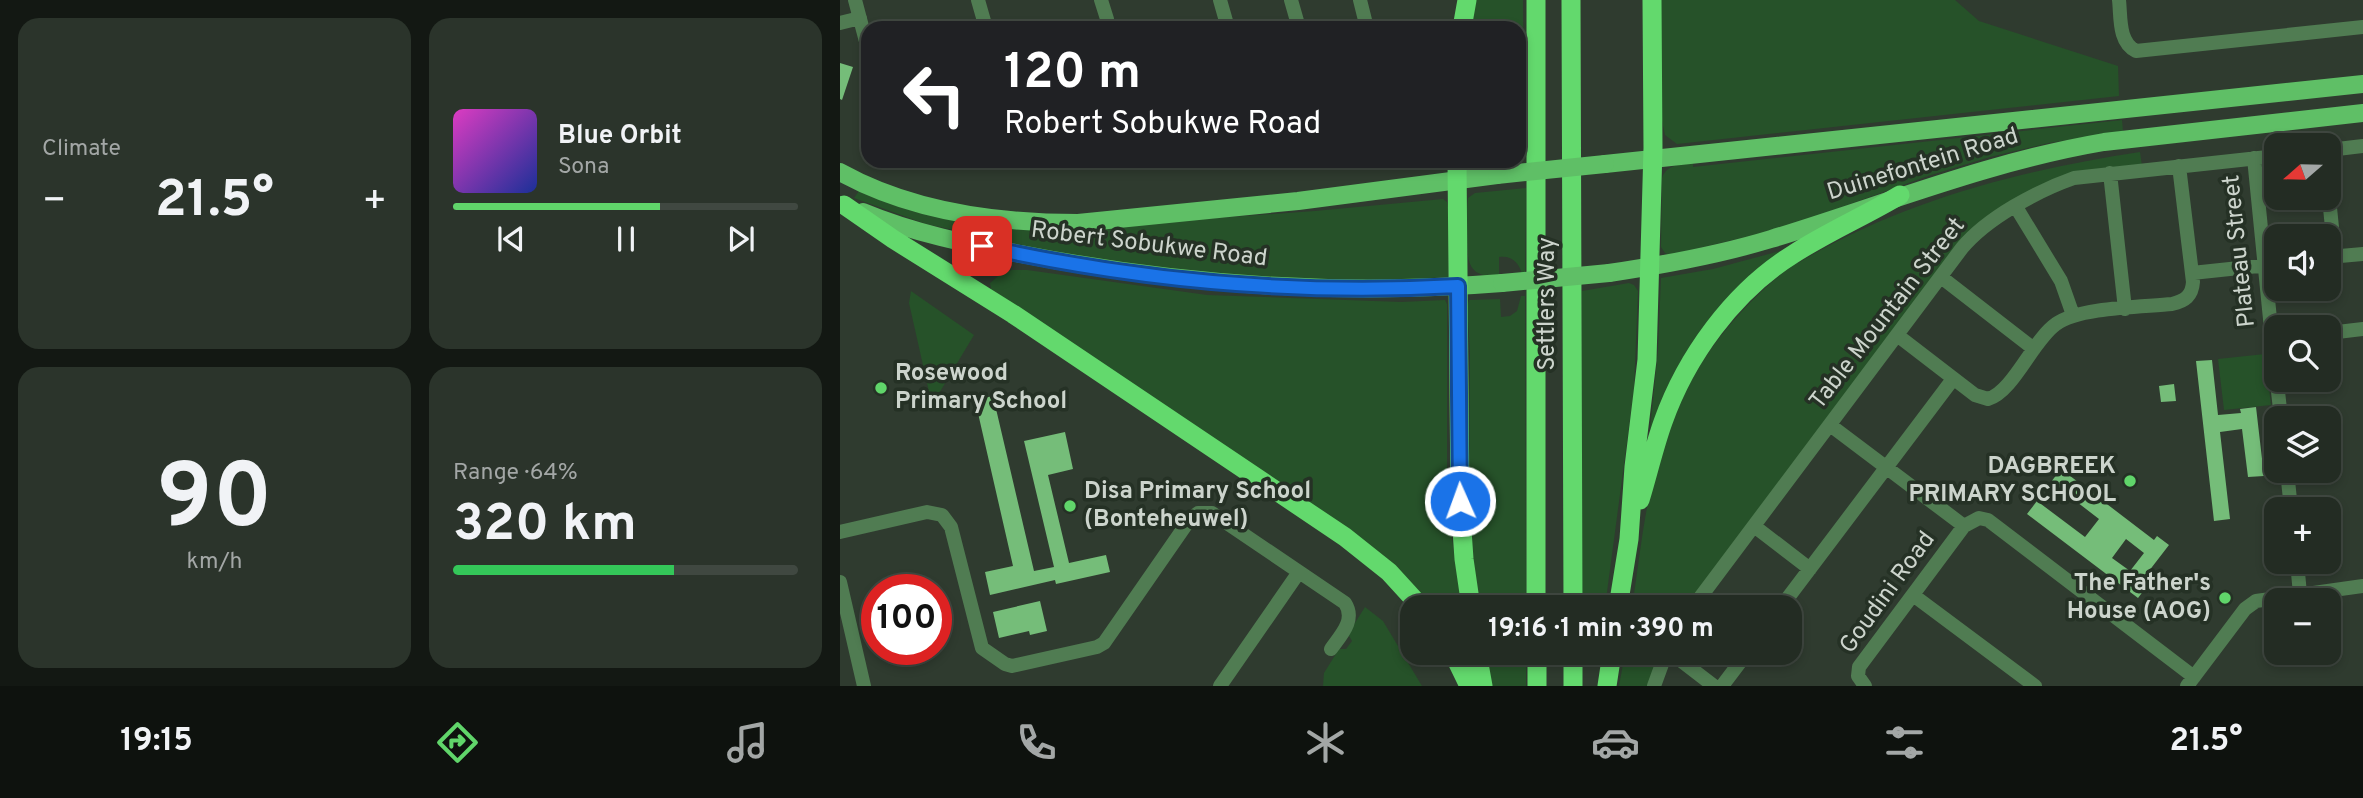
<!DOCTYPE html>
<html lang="en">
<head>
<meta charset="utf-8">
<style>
  body { margin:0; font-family:Overpass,sans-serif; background:#2b342b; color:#f1f3f6; height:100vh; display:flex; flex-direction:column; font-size:26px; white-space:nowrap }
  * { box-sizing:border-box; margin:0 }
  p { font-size:23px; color:#a3a7a6 }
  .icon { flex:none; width:38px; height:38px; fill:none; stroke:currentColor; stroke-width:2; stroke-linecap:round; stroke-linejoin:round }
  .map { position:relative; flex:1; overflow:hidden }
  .drawer { display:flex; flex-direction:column; gap:18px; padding:18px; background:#131813; width:840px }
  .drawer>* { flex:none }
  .guide { position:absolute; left:21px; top:21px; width:665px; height:147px; border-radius:21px; box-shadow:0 4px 10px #0003,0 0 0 2px #404841; background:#202124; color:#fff; overflow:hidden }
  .needle { width:46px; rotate:250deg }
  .buttons { position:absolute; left:1424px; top:133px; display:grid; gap:14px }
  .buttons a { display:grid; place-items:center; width:77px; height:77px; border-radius:14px; background:#232c23; box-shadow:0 4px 10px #0003,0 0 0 2px #404841; font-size:35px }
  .speed { position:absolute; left:21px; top:574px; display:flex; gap:14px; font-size:35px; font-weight:700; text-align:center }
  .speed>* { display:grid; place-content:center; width:91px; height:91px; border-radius:50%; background:#232c23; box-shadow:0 4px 10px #0003,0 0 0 2px #404841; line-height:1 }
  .speed .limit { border:10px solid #d22; background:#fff; color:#111 }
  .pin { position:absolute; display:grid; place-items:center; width:60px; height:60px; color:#fff; margin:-30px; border-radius:14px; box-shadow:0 4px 10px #0006 }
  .me { position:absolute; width:77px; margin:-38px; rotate:358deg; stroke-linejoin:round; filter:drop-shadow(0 0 5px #0008) }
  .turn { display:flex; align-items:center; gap:24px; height:147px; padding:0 28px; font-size:32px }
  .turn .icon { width:91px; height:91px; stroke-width:2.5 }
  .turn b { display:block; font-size:49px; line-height:60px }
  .big { font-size:52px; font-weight:700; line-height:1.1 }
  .drawer .widget { flex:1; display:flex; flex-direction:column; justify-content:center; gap:10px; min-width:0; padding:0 24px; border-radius:21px; background:#2b342b }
  .drawer .dial { align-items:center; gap:0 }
  .dial b { font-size:91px; line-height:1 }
  .song { display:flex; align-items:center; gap:21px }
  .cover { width:84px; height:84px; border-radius:10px; background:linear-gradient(135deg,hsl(310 70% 55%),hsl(230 70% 35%)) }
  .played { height:7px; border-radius:4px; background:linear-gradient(90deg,#60d56a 60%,#404841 60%) }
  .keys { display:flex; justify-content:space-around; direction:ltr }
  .heat { display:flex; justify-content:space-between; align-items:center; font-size:38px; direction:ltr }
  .charge { height:10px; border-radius:5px; background:linear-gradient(90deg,#34c759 64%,#404841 0) }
  .drawer .tiles { flex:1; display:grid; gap:18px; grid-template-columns:repeat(2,1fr) }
  .trip { position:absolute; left:560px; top:595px; width:402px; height:70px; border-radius:21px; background:#232c23; box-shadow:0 4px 10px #0003,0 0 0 2px #404841; font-weight:700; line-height:70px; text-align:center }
  .menu { display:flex; height:112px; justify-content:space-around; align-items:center; background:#0e120e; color:#a3a7a6 }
  .menu .icon { width:49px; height:49px }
  .menu .on { color:#60d56a }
  .menu b { font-size:32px; color:#f1f3f6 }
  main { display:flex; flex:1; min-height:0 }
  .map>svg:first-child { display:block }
</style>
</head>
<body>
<main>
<section class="drawer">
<div class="tiles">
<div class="widget"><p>Climate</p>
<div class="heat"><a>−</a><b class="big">21.5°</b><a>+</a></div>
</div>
<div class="widget">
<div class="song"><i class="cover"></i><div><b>Blue Orbit</b><p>Sona</p></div></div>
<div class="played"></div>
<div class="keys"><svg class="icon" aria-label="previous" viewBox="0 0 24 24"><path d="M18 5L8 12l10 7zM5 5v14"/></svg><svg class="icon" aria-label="pause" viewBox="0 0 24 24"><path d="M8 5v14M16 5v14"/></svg><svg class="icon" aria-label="next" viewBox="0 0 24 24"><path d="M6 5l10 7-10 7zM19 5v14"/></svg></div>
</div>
<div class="widget dial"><b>90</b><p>km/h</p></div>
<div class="widget"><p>Range · 64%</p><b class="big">320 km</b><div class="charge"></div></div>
</div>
</section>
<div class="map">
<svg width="1523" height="686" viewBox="0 0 1523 686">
  <rect width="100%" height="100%" fill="#2f3b2f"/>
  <path fill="#265229" d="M636,0H683L684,160L681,161L679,152V28H631Z
    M818,0H1115L1139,21L1278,66L1279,96L837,144L825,135L820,111Z
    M1282,120L1283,131L1209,143L1150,157L1091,175L943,228L830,255L825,253L821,247L822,178C827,164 840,165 853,163V167Z
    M1300,152L1302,166L1230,174L1113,255L845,607H792C799,564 803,518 814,475C839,382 882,320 957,261L958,263C1062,201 1181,170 1300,152Z
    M21,188L71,207L307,223L475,211L603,199L607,202L608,207V277L526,282L371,274L232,256L86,224L14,198Z
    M686,188L685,274H682C679,262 671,255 659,257V276C629,278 627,263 627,238C627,224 626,212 628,198L635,193Z
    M940,251L941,254L922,269L810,429L818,350L821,278L873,269Z
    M172,270H187L367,295L561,302L605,300L607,304V465L611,532L622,607H591L585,599L151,289L150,283L162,273Z
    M789,283L794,285L798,291L794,389L765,607H742V291Z
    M71,291L134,335L92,405L69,303Z
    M681,296H685L686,607H639L629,530L630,352L627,307L629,300L660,299L661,317L670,316L677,311Z
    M1425,354L1431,405L1384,410L1378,359Z
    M525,607L543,621L582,686H483L484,673L499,649H506L512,641L508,634Z
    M646,653H686V686H651Z
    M785,653H820L809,686H779Z"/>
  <path fill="#75bd79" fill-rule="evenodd" d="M0,63L13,67L2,100L0,99Z
    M1372,360L1378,415L1401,413L1400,409L1416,407L1424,476L1408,477L1402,429L1380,432L1390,519L1374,521L1356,361Z
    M1334,384L1336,401L1321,402L1319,386Z
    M153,396L194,571L214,567L184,441L225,432L233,469L208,475L229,563L266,555L270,572L216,584L215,580L150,595L145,572L173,566L135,400Z
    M1221,469L1314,540L1317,536L1329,545L1302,580L1308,585L1298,598L1187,514L1197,501L1245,537L1259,519L1211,482ZM1286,539L1304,553L1290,571L1272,558Z
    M200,601L207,631L190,635L189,631L159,638L153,612Z"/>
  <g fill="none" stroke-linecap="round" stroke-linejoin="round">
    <path stroke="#507c52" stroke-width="14" d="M15,0L28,49
      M138,0L146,28
      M261,0L267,19L266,28
      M380,0L388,28
      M451,0L459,28
      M520,0L527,28
      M1279,0C1281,17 1278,42 1296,51L1523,27
      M0,23L20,18
      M1489,150L1523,146
      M1414,158L1432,339
      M1270,173L1285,309
      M1489,198L1495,257
      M1176,207L1221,281L1233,315
      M1489,257L1523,254
      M1352,273L1437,264
      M1101,277L1194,349
      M1489,333L1523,329
      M1057,335L1135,395L1148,399C1173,392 1193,340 1216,324C1239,307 1302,307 1332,304C1345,301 1352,296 1353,282L1339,166
      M1437,339H1432L1441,418
      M990,425L1124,526
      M1447,471L1451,509
      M914,526L970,569
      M0,532L87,512L102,515L111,527L142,648L165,664L172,666L257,647L264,643L350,519L358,513H372L505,603C516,620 501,635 491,649
      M1457,562L1460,594
      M0,582L24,686
      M1073,595L1195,686
      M853,607L1122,248C1147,218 1197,191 1234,178L1437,156
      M941,607L1113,379
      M831,653L874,686
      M380,686L459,572
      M814,686L826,653
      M882,686L907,653
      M1025,686L1018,676L1019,667L1124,526L1139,518L1148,520L1354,677
      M1347,686L1405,609L1416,601L1523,586"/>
    <path stroke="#5fbf66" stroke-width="18" d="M765,164L1523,84
      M0,172C72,212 157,223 238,223L458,201L657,175
      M23,212C73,233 128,244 181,254C340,285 501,296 662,283
      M769,273C823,265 878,255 931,239C1043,205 1147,162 1264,142L1523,113"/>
    <path stroke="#63d96d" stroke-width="19" d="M696,0V607
      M731,0L733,607
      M622,28L627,0
      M617,161L620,501L624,559L631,607
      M4,205L53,239L173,314L505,537L549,572L581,607
      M800,500C808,474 814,447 823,422C846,357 893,292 952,255C987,232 1025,216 1060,195
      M778,607L789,539L794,467L807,360L813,148L812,0
      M613,653L629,686
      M637,653L643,686
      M697,653V686
      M733,653V686
      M767,686L772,653"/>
    <path stroke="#5fbf66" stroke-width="18" d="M657,175L765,164
      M662,283L769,273"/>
  </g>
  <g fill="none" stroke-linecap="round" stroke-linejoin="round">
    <defs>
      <path id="route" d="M142,246C298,281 458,295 618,286L620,501"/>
    </defs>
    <use href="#route" stroke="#114b97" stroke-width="18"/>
    <use href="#route" stroke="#1a73e8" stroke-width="12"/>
  </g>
  <g fill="#60d56a" stroke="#253125" stroke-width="2.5">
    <circle cx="41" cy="388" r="7"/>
    <circle cx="1290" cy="481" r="7"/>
    <circle cx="230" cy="506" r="7"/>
    <circle cx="1385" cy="598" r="7"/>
  </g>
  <g text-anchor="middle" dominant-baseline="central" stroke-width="7" stroke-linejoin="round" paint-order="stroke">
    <g font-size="24" fill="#ccd4cc" stroke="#253125">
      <text transform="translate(1083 165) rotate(-17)">Duinefontein Road</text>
      <text transform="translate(309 245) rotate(7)">Robert Sobukwe Road</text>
      <text transform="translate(1400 251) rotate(-96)">Plateau Street</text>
      <text transform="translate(708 304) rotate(-90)">Settlers Way</text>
      <text transform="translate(1048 314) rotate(-52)">Table Mountain Street</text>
      <text transform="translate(1048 593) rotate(-54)">Goudini Road</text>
    </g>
    <g font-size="24" font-weight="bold" fill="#ccd4cc" stroke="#253125" text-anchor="start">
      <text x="55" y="374">Rosewood<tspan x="55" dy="28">Primary School</tspan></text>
      <text x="1276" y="467" text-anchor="end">DAGBREEK<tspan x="1276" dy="28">PRIMARY SCHOOL</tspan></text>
      <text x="244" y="492">Disa Primary School<tspan x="244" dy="28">(Bonteheuwel)</tspan></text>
      <text x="1371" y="584" text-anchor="end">The Father's<tspan x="1371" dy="28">House (AOG)</tspan></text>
    </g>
  </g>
</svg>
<div class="buttons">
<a><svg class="needle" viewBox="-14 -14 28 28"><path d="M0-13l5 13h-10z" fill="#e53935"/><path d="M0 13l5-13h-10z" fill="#a3a7a6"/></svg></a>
<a><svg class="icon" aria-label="sound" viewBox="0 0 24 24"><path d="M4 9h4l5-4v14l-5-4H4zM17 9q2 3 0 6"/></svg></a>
<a><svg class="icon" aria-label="search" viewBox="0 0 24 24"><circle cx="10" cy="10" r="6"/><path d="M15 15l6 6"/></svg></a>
<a><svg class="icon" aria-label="layers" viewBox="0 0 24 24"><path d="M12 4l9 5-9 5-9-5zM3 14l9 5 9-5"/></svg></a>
<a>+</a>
<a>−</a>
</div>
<div class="speed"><div class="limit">100</div></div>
<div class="pin" style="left:142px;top:246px;background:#d93025"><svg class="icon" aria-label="arrive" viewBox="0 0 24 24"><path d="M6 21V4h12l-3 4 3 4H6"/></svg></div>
<svg class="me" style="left:620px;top:501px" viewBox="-20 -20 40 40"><circle r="17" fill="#1a73e8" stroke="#fff" stroke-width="3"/><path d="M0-11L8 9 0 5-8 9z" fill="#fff"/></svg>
<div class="trip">19:16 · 1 min · 390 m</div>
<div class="guide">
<div class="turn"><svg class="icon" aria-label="left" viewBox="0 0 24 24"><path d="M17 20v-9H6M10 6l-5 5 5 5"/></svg><div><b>120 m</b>Robert Sobukwe Road</div></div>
</div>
</div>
</main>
<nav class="menu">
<b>19:15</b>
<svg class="icon on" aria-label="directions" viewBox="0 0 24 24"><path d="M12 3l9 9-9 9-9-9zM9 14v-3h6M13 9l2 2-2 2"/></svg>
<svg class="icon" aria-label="music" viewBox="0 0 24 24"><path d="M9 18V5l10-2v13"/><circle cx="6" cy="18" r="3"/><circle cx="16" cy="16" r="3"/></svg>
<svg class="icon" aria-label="phone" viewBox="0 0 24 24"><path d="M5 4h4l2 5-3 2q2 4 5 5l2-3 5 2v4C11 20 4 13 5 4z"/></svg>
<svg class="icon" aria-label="climate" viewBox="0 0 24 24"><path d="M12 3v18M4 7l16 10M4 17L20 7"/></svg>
<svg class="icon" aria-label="car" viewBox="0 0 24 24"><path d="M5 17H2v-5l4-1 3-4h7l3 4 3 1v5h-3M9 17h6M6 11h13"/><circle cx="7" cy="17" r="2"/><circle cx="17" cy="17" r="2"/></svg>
<svg class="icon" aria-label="filters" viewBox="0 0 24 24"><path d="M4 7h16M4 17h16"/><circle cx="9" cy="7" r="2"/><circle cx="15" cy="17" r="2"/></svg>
<b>21.5°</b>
</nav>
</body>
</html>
